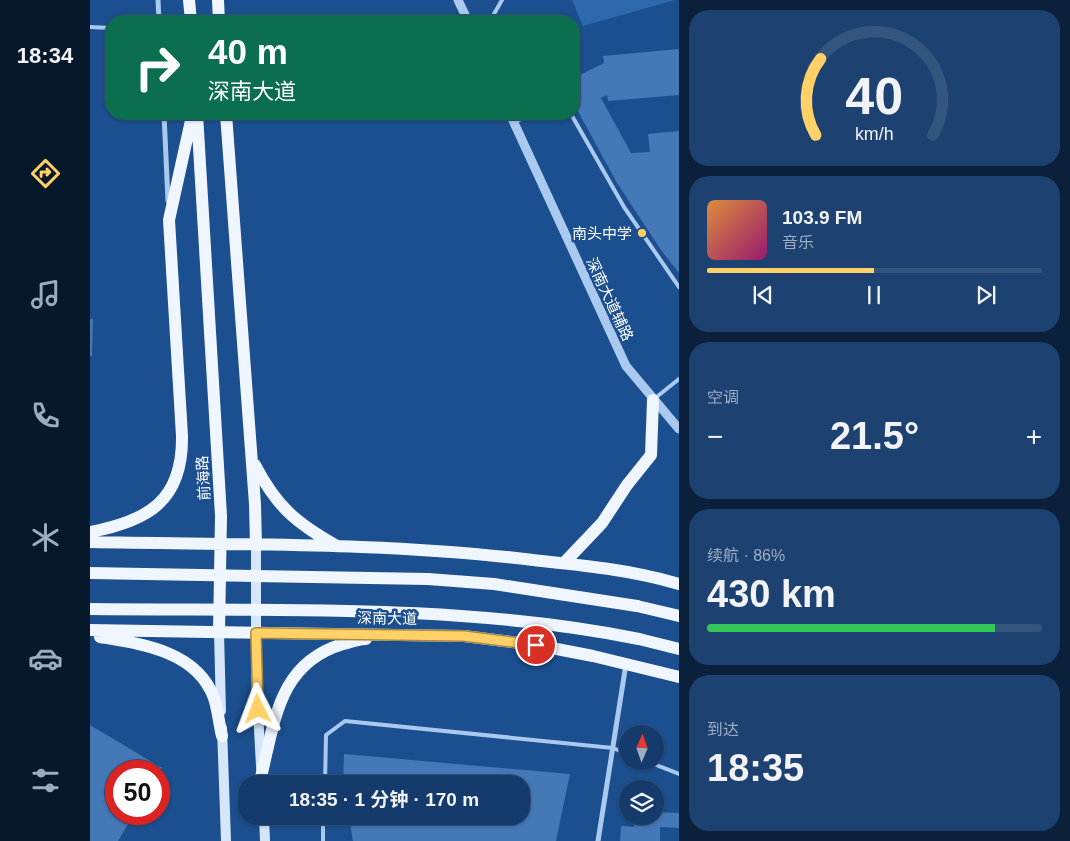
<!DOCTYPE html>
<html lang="zh">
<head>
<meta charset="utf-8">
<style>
  body { margin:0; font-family:Helvetica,"Noto Sans SC",sans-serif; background:#1d4271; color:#f1f3f6; height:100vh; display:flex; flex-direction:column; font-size:19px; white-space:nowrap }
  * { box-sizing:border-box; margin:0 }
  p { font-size:16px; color:#9dadc1 }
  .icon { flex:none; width:28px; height:28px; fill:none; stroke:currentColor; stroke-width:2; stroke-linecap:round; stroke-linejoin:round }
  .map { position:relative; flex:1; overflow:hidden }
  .sheet { display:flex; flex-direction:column; gap:10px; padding:10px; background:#0b203b; width:391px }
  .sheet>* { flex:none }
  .guide { position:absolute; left:15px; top:15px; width:475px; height:105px; border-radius:20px; box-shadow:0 1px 4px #0004,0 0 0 1px #33557e; background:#0b6e4f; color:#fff; overflow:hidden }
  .needle { width:32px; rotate:2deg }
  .controls { position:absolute; left:529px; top:725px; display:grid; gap:10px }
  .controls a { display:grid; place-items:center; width:45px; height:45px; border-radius:50%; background:#143b6b; box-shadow:0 1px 4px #0004,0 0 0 1px #33557e; font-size:25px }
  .speed { position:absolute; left:15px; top:760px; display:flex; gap:10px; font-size:25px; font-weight:700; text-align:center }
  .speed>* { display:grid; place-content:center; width:65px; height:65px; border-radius:50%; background:#143b6b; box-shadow:0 1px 4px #0004,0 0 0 1px #33557e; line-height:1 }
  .speed .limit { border:8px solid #d22; background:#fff; color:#111 }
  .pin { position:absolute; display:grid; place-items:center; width:42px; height:42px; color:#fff; margin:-21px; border:2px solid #fff; border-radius:50%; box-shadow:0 1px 5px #0007 }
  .me { position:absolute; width:55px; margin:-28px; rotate:357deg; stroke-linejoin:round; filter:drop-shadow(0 0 4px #0008) }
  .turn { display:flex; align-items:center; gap:18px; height:105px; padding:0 20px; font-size:22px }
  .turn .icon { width:65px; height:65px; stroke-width:2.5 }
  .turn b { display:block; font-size:35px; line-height:42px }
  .big { font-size:38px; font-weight:700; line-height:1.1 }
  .sheet .card { flex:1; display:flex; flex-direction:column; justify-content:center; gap:8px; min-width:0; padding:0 18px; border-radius:20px; background:#1d4271 }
  .sheet .dial { align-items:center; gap:0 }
  .dial svg { height:130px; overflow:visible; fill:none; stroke:#33557e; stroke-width:7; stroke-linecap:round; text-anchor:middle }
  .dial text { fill:#f1f3f6; stroke:none }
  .song { display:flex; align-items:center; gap:15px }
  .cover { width:60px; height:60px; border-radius:8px; background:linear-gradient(135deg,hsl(30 70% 55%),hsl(320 70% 35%)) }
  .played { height:5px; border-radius:2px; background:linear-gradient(90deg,#ffd166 50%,#33557e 50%) }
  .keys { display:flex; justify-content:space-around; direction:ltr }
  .heat { display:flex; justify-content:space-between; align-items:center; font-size:28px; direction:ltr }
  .charge { height:8px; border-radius:4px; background:linear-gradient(90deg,#34c759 86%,#33557e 0) }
  .trip { position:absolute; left:148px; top:775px; width:292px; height:50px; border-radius:20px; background:#143b6b; box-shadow:0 1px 4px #0004,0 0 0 1px #33557e; font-weight:700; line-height:50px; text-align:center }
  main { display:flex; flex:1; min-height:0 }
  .dock { display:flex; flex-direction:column; width:90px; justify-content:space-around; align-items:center; background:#08182b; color:#9dadc1 }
  .dock .icon { width:35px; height:35px }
  .dock .selected { color:#ffd166 }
  .dock b { font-size:22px; color:#f1f3f6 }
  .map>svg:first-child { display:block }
</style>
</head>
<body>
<main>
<nav class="dock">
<b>18:34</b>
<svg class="icon selected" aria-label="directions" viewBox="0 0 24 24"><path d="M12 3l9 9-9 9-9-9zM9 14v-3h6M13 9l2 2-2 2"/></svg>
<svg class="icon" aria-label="music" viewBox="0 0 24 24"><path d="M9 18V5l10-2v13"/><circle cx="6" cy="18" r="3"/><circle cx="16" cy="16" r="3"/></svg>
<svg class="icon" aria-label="phone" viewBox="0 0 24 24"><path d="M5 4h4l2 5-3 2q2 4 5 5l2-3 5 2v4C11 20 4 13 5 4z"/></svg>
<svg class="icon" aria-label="climate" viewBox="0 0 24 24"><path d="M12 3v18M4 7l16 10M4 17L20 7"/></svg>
<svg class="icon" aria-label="car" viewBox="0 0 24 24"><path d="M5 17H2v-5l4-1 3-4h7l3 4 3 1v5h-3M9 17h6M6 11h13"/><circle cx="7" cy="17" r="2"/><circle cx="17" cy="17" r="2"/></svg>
<svg class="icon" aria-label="filters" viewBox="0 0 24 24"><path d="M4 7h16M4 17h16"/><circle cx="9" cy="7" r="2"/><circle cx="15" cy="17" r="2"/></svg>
</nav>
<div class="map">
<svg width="589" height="841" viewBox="0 0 589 841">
  <rect width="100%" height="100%" fill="#1b4f8f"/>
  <path fill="#2e69ad" d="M482,0H585L493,26Z"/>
  <path fill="#4478b7" d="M589,49V95L518,101L517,95L511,98L541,153L560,152L558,134L589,131V273L571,250L527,183L484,104V78L514,63L513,56Z
    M0,319H3L2,356H0Z
    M0,725L72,768L70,771H26V814H44L28,841H0Z
    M254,754L480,774L466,841H263L259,816H431V784H253Z
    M565,812L589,813V828L570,827V841H530L531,826L544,827L545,816H565Z"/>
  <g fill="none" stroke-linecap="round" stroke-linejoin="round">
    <path stroke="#a9c9ee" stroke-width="4" d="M400,21L412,0
      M0,27L21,28
      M481,114L534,207L589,287
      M424,122L444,114
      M564,399L589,379
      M556,761L589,774
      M235,784L236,735L255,721L523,748L538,754
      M233,841V816"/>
    <path stroke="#a9c9ee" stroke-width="5" d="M68,0L69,21
      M74,114L78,201
      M508,841L536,664"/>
    <path stroke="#a9c9ee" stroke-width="9" d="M368,0L378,21
      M420,114L536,366L589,429"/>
    <path stroke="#d6e6fa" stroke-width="10" d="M166,545V675L172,784
      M129,632L131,711
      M132,728L136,841
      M174,816L175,841"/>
    <path stroke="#f0f6ff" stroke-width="12" d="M99,0L101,21
      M128,0L129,21
      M107,114L131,516L129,632
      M136,114L165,504L166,545
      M165,465C187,507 206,523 247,546
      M0,532C58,521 93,501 92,436L79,220L102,116
      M0,542C147,545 296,542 443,560C492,565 542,570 589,584
      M474,563L512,523L537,485L561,455L563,400
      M547,606L589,616
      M0,630L374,636L446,645L503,656L589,677
      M10,637C52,644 107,651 124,698C128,710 129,724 132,736
      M549,639L589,649
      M171,777C185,720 189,663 253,644C261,642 268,639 276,639"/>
    <path stroke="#f0f6ff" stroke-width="12" d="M0,573L338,579L404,584L547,606
      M0,609C181,611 371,603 549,639"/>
  </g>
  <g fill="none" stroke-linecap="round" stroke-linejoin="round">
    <defs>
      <path id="route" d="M168,709L166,633L374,636L446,645"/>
    </defs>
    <use href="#route" stroke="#a68842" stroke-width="12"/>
    <use href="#route" stroke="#ffd166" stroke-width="9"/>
  </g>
  <circle fill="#ffd166" stroke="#1b4f8f" stroke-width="2" cx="552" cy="233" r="5"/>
  <g text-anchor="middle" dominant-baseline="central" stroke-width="5" stroke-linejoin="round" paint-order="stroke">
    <g font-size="15" fill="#fff" stroke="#1b4f8f" text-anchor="end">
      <text x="542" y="233">南头中学</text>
    </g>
    <g font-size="15" fill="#fff" stroke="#1b4f8f">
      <text transform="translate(520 299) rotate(65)">深南大道辅路</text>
      <text transform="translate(113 478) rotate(-93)">前海路</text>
      <text transform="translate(297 618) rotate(1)">深南大道</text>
    </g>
  </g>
</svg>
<div class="controls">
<a><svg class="needle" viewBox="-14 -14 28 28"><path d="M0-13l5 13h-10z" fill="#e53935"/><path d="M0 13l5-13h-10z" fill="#9dadc1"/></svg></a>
<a><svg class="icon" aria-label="layers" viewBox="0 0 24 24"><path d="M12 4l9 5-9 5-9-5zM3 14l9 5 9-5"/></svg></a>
</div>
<div class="speed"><div class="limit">50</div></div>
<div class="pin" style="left:446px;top:645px;background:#d93025"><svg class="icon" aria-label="arrive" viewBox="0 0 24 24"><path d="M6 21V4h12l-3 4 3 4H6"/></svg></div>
<svg class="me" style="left:168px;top:709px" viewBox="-20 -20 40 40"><path d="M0-17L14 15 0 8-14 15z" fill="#ffd166" stroke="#fff" stroke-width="4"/></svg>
<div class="trip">18:35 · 1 分钟 · 170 m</div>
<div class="guide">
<div class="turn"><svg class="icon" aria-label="right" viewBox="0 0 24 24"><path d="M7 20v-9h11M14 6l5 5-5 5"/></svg><div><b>40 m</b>深南大道</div></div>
</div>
</div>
<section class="sheet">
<div class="card dial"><svg viewBox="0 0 100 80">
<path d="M14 69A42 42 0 1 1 86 69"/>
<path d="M14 69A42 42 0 0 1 17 22" stroke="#ffd166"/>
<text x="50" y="56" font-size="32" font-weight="700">40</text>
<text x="50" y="72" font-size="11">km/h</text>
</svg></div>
<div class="card">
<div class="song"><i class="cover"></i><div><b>103.9 FM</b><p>音乐</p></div></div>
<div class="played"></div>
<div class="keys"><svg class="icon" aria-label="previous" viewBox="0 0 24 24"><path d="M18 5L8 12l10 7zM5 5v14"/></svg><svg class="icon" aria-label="pause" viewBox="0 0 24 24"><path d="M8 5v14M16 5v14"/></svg><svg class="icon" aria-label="next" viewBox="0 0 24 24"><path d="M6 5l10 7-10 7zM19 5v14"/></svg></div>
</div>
<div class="card"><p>空调</p>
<div class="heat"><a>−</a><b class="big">21.5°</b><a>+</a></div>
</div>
<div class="card"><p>续航 · 86%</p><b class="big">430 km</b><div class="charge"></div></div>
<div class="card"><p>到达</p><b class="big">18:35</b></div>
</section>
</main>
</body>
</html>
